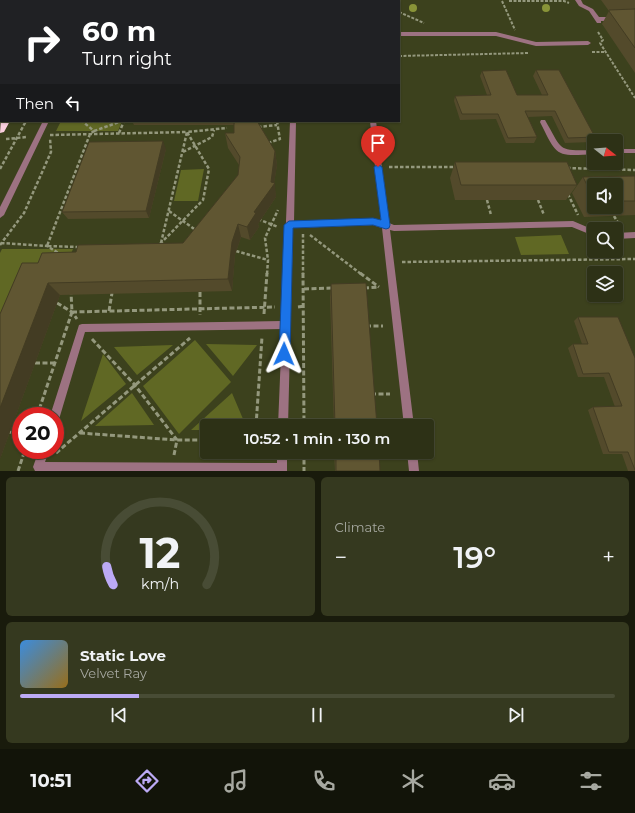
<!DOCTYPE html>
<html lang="en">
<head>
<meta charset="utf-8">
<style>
  body { margin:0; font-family:Montserrat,sans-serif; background:#35391f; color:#f1f3f6; height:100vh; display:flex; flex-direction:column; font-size:15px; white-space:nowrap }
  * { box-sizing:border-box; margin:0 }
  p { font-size:13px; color:#a7a9a1 }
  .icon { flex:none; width:22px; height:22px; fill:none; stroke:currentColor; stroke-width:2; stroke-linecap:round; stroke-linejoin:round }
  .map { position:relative; height:471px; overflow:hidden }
  .panel { display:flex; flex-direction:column; gap:6px; padding:6px; background:#191b0c; flex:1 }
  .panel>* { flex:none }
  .guide { position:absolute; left:0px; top:0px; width:400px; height:122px; box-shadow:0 1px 3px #0004,0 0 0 1px #484c35; background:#202124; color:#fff; overflow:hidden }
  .needle { width:26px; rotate:107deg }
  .tools { position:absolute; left:587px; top:134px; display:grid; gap:8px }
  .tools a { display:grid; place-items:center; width:36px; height:36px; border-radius:4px; background:#2d3116; box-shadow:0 1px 3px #0004,0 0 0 1px #484c35; font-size:20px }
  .speed { position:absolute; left:12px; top:407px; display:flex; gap:8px; font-size:20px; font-weight:700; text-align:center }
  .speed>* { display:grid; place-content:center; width:52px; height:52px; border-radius:50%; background:#2d3116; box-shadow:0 1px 3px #0004,0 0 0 1px #484c35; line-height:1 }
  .speed .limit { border:6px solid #d22; background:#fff; color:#111 }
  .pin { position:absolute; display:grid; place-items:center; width:34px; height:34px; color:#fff; margin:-41px -17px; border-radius:50% 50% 50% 0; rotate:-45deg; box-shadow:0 0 4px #0007 }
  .pin .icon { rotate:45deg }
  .me { position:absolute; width:44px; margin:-22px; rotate:1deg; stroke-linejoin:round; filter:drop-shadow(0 0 3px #0008) }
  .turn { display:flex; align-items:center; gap:14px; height:84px; padding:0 16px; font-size:18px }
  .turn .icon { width:52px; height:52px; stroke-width:2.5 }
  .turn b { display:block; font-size:28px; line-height:34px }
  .then { display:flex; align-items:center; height:38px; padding:0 16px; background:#0003; gap:8px; font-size:15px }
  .big { font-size:30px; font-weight:600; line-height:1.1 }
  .panel .widget { flex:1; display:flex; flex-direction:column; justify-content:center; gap:6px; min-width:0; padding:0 14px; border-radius:6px; background:#35391f }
  .panel .dial { align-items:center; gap:0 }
  .dial svg { height:104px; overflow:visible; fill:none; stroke:#484c35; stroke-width:7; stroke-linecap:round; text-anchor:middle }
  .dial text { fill:#f1f3f6; stroke:none }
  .song { display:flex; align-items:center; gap:12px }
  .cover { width:48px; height:48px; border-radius:6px; background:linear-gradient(135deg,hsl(210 70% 55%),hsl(40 70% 35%)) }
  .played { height:4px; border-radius:2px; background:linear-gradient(90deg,#bcaaf5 20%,#484c35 20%) }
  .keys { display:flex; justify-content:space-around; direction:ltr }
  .heat { display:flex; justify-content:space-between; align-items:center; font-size:22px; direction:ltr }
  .panel .tiles { flex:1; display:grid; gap:6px; grid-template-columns:1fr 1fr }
  .widget:last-child { grid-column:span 2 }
  .trip { position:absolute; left:200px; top:419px; width:234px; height:40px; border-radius:4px; background:#2d3116; box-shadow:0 1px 3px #0004,0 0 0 1px #484c35; font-weight:600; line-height:40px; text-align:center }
  .tab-bar { display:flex; height:64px; justify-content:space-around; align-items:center; background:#121409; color:#a7a9a1 }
  .tab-bar .icon { width:28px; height:28px }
  .tab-bar .active { color:#bcaaf5 }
  .tab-bar b { font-size:18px; color:#f1f3f6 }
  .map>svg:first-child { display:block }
</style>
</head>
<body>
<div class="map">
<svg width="635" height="471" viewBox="0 0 635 471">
  <rect width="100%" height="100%" fill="#3c411d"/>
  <path fill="#606824" d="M61,121H122L118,131H56Z
    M204,169L198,201H174L181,170Z
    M561,235L569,254L521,255L515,237Z
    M2,249H73L67,263L0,348V253Z
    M195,340L231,382L179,434L143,386Z
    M206,344L257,345L233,376Z
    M173,345L137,375L114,347Z
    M103,354L126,384L81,421Z
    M132,393L154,425L95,426Z
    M232,393L246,426H207V430H191Z"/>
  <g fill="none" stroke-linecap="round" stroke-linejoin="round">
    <path stroke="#94987d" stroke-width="2" stroke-dasharray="3 1.5" stroke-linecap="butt" d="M277,0L280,1
      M502,1L515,30
      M509,1H564L569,3
      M399,12L424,23
      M598,32L603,40L600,43L635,98
      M592,52H605
      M399,56L529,53"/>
    <path stroke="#94987d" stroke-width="2.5" stroke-dasharray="3.5 2" stroke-linecap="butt" d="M277,121L280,140
      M258,127L277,125
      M94,131L122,121
      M119,133L124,121
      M50,135L187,132L209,169L203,200L160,244
      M6,139L27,137
      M268,143L280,139
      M183,152L212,137L214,130
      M389,167H460
      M567,168L635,170
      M0,169L26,121
      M568,194L578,215
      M487,200L491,215
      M538,200L544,215
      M169,211L197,231
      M614,216L620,226
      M258,219L278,227
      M303,234V274
      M310,235L361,274
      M1,243L47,246L60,254
      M161,243L187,132L227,128
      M0,245L24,213L51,152L50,138
      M79,247L47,246L90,134L94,131L82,121
      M236,251L268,260
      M402,262L635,259
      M267,274L268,260L265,238L278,210"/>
    <path stroke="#94987d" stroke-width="3" stroke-dasharray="5 2.5" stroke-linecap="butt" d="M303,273L304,426
      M360,273L379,287
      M364,288L379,287
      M304,289L333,288
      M200,292V315
      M57,303L72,312L77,319
      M298,307L305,306
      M109,311L112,293
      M72,312L275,307
      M264,314L267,273
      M366,326H383
      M92,339L134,384L177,440L174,455
      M35,363H55
      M371,394H390
      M37,416L72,312L71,292
      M256,426L262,337
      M9,432L21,433
      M80,433L177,440H207
      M304,452V471
      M56,453L190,338
      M18,471L25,450"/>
    <path fill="#9d7282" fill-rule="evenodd" d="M100,0H106V1H100Z
      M292,0H298V1H292Z
      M575,0H581L583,4L593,9L599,17H635V21H601V23H597L589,11L579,6Z
      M399,32H496L536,42L588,41L591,43L588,45L536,46L496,36H399Z
      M0,44H1V48H0Z
      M541,120H545C563,151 557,151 594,150V154C555,157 557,156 540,122Z
      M43,121H49L4,215L0,218V207Z
      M290,121H296L294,222L373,219L381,221L370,121H376L389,223L394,225L573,221L594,230V236L572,227L394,231L390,230L414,426H404L382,228L373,225L293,228L288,426H278L282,329L85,332L60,416L59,420L55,421V416H50L79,325L82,324L282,321Z
      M616,149H635V153H616Z
      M635,232V238L616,239V233Z
      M39,450H49L45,462L277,463V452H287V471H35L33,467Z
      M407,452H417L419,471H409Z"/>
    <path fill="#facfde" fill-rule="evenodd" d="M37,0H45V1H37Z
      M68,0H76V1H68Z
      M1,60V66L0,67V61Z
      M1,119V121H10L4,132L0,133Z"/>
  </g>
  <g fill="#899438">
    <circle cx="413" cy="8" r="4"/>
    <circle cx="546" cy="8" r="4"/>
  </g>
  <path fill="#534a2b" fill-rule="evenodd" d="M230,0H279L278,1H228Z
    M601,0H635V8L634,9H635V73L602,24L609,11Z
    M536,70L595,137L592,142L565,143L552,116L528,117L537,137L534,143H506L496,119L460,120L454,101L455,96L487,95L480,76L482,71L517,95H542L533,76Z
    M132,121H257L275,151L277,165L274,183L276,197L258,224L259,227L250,240L241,237L235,255L232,291L60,295L0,459L38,263L76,252L183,243L238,175L239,165L228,148L225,133H234V125H134Z
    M166,149L149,218L68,219L62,212Z
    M455,162L577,185L566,200H455L450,178Z
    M635,176V215L584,217L572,193L583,177ZM594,185H616V207H594Z
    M331,284L377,426H334L330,297Z
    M578,317H618L635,471H628L622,454H603L588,410L593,407H615L604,377H578L568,348L573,344H582L574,321Z
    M334,452H379L380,471H335Z"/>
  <path fill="#433c23" d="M207,0H213V1H207Z
    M269,0H279L278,1H270Z
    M163,141L166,149L149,218L146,211Z
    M275,151L277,165L274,184L275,183L276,197L258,224L259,227L250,240L247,227L254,212L271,182Z
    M238,224L241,237L235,255L232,291L228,279L232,242Z
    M48,283L60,295L0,459V408Z"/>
  <path fill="#605632" stroke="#433c23" d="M142,0H207V1H142Z
    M230,0H262V1H228Z
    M338,0H351V1H338Z
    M635,9V48L609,11V10Z
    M506,70L517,95H548L536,70H559L595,137L568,138L555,111H525L537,137L508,138L498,114H462L455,96L491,95L482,71Z
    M239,121H257L275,151L271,182L275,183L254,212L256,213L247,227L238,224L232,242L228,279L48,283L0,408V314L22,263H38L42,253L76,252L78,245L183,243L238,175L240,157L225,133H234V123Z
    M163,141L146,211L62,212L89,142Z
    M455,162H567L577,185H461Z
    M635,176V201H616V185H594V199L583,177Z
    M366,283L377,426H335L331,284Z
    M578,317H618L635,358V470L628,452H609L593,407L622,406L609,373L583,374L573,344H588Z
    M336,452H379L380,471H336Z"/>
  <path fill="#1a73e8" stroke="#114b97" d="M378,164L382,167L390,225L389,228L386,229L373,225L293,228L290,354L288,357L284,359L281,357L279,354L284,225L289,221L373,218L381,220L374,167Z"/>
</svg>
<div class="tools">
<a><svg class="needle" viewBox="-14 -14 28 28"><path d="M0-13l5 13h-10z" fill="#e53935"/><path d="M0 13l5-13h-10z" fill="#a7a9a1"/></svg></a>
<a><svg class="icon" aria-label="sound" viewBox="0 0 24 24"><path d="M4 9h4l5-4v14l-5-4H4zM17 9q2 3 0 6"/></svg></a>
<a><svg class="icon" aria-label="search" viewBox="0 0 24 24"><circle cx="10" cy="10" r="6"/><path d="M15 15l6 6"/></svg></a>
<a><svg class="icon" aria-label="layers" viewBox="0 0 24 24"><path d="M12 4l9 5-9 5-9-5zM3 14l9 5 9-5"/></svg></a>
</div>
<div class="speed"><div class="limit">20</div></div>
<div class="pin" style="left:378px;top:167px;background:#d93025"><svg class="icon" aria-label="arrive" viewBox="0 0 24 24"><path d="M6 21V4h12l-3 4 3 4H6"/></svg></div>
<svg class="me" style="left:284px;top:354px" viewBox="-20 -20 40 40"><path d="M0-17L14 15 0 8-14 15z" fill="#1a73e8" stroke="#fff" stroke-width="4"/></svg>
<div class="trip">10:52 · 1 min · 130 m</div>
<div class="guide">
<div class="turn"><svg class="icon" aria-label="right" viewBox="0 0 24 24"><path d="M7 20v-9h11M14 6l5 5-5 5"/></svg><div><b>60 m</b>Turn right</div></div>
<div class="then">Then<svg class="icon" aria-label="left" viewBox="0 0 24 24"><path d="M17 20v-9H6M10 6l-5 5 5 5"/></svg></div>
</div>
</div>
<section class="panel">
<div class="tiles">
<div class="widget dial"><svg viewBox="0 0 100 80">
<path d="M14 69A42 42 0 1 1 86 69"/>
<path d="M14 69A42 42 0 0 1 9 55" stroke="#bcaaf5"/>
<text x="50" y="56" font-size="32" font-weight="700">12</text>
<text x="50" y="72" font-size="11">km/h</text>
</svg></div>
<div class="widget"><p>Climate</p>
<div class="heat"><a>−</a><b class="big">19°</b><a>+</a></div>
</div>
<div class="widget">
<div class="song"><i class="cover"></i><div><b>Static Love</b><p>Velvet Ray</p></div></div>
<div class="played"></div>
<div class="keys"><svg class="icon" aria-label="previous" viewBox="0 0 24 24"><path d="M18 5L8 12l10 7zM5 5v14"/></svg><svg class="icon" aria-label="pause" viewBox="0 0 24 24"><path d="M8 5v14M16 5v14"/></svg><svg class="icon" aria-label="next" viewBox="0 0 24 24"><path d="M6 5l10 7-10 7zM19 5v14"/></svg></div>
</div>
</div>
</section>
<nav class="tab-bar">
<b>10:51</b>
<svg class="icon active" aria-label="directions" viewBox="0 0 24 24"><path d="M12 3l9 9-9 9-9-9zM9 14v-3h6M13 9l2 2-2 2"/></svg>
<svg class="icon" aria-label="music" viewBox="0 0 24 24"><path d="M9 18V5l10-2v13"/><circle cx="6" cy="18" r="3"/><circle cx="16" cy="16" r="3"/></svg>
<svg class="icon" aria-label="phone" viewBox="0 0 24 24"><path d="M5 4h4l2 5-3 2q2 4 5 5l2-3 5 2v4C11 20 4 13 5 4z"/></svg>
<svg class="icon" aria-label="climate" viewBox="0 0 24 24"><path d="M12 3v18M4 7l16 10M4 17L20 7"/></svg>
<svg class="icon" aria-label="car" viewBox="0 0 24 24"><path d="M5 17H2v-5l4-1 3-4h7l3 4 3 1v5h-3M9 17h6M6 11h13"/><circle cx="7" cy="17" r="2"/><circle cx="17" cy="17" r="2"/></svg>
<svg class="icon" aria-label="filters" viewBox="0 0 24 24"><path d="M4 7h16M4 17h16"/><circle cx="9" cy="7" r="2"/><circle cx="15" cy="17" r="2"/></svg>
</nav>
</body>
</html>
